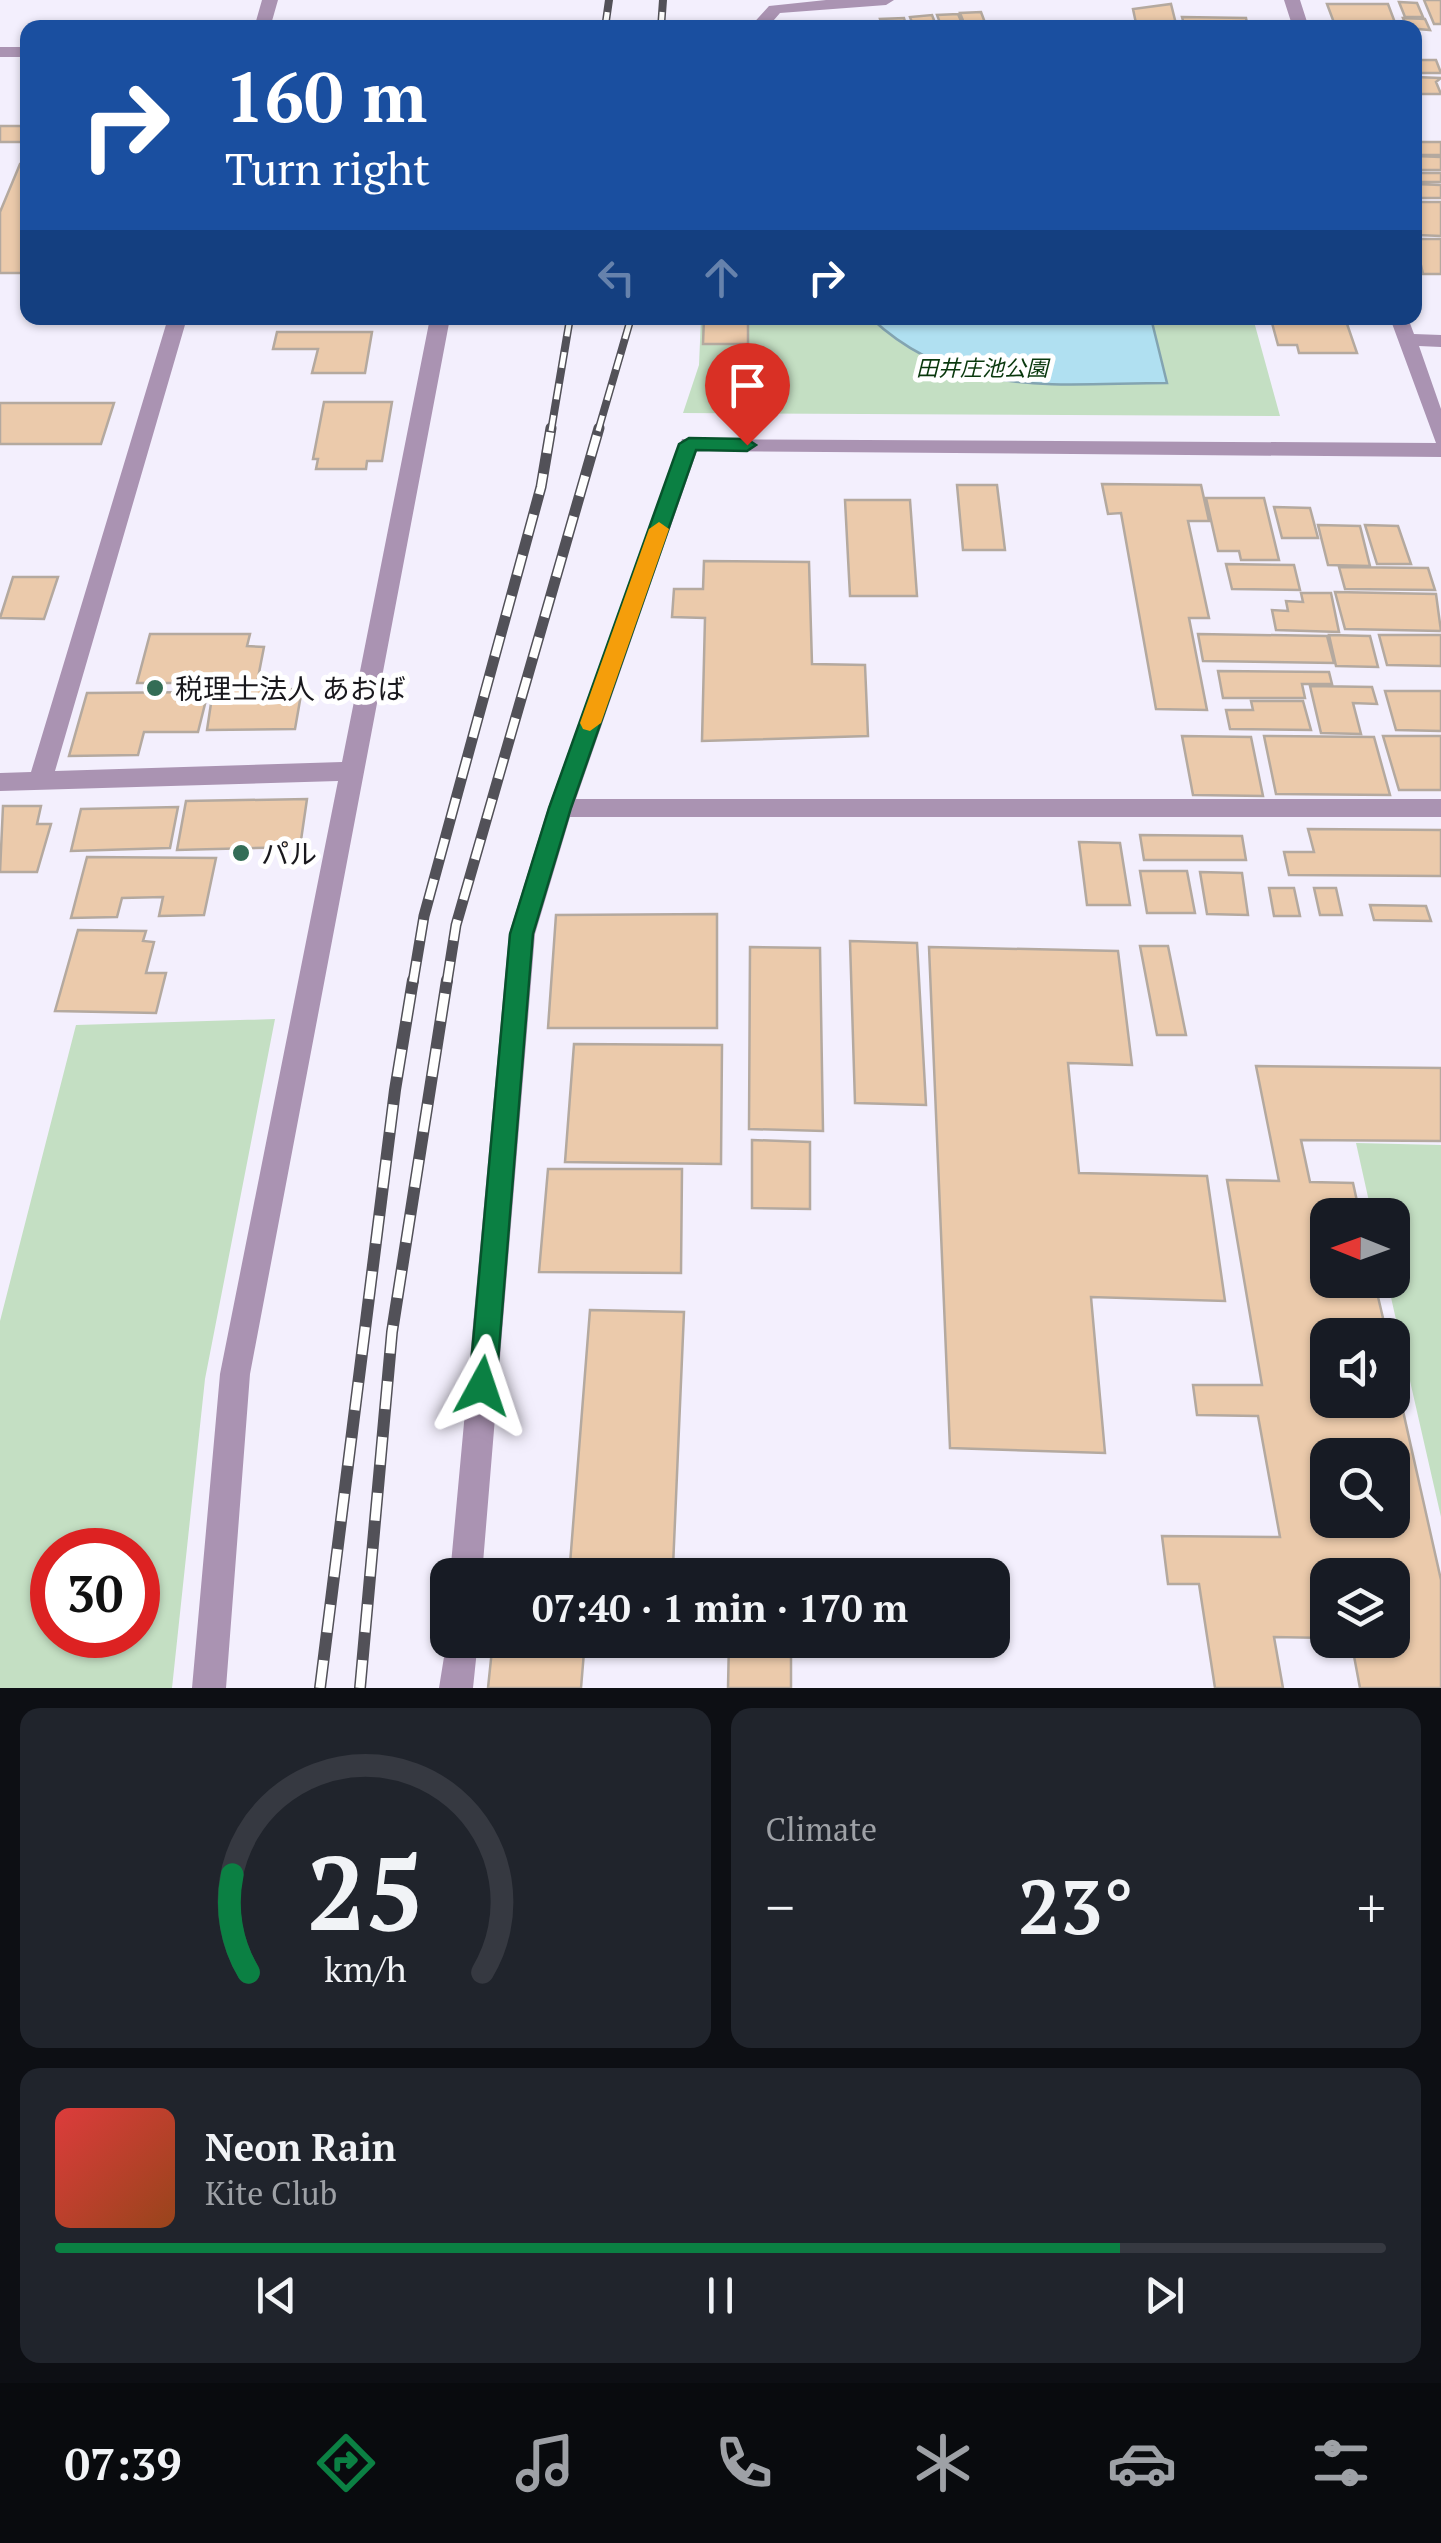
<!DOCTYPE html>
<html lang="en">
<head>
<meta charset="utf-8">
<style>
  body { margin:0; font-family:"PT Serif","Noto Sans JP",serif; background:#20242c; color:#f1f3f6; height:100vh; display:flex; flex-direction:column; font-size:38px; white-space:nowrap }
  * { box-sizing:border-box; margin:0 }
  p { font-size:32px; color:#9ea1a6 }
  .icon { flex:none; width:55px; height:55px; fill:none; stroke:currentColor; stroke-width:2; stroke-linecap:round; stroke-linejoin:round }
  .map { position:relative; height:1688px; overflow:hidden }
  .panel { display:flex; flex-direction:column; gap:20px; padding:20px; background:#0d0f14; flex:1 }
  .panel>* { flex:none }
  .top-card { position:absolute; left:20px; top:20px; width:1402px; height:305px; border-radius:20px; box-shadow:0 2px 8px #0004; background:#1a4fa0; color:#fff; overflow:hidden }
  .needle { width:65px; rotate:271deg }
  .buttons { position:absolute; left:1310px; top:1198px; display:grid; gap:20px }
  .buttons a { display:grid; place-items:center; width:100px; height:100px; border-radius:20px; background:#171b24; box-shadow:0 2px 8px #0004; font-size:50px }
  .speed { position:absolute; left:30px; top:1528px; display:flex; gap:20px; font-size:50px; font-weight:700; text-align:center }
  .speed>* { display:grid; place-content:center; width:130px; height:130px; border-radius:50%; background:#171b24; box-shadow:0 2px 8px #0004; line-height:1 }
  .speed .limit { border:15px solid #d22; background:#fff; color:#111 }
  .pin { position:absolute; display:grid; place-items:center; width:85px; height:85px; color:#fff; margin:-102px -42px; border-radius:50% 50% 50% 0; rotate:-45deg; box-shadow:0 0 10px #0007 }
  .pin .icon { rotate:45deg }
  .me { position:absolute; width:110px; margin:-55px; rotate:5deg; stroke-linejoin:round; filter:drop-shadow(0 0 8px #0008) }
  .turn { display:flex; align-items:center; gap:35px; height:210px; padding:0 40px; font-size:45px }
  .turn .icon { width:130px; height:130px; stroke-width:2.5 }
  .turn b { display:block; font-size:70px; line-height:85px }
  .lanes { display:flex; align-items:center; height:95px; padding:0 40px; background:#0003; justify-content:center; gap:50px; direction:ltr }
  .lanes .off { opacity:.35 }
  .big { font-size:75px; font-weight:700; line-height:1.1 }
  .panel .card { flex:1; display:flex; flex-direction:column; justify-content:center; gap:15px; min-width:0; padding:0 35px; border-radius:20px; background:#20242c }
  .panel .dial { align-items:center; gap:0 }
  .dial svg { height:260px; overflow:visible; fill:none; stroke:#363941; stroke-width:7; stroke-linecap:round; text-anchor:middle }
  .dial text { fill:#f1f3f6; stroke:none }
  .song { display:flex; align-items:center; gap:30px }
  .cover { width:120px; height:120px; border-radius:15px; background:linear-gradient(135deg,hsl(0 70% 55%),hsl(20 70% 35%)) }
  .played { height:10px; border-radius:5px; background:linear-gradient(90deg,#0b8043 80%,#363941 80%) }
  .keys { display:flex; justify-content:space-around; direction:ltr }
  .heat { display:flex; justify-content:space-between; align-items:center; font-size:55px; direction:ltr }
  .panel .tiles { flex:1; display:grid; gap:20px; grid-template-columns:1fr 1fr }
  .card:last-child { grid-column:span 2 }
  .trip { position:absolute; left:430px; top:1558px; width:580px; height:100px; border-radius:20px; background:#171b24; box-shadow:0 2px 8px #0004; font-weight:700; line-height:100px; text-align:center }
  .dock { display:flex; height:160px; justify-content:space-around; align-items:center; background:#090b0e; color:#9ea1a6 }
  .dock .icon { width:70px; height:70px }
  .dock .selected { color:#0b8043 }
  .dock b { font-size:45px; color:#f1f3f6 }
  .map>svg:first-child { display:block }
</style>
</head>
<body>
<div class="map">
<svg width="1441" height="1688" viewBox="0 0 1441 1688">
  <rect width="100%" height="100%" fill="#f3effd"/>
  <path fill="#c4dfc3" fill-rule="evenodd" d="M701,318H1253L1280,416L683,413L699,365Z
    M275,1019L205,1379L172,1688H0V1321L76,1025ZM52,1550H138V1635H52Z
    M1356,1143L1441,1145V1517L1387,1280H1392V1215H1372Z"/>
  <path fill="#b0e0f1" stroke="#83a4b1" stroke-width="2.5" d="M871,318H1151L1167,383C1057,383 958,400 871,318Z"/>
  <path fill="#ebcaab" stroke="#b4a99f" stroke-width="2.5" fill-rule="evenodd" d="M1424,0H1441V24H1434Z
    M1399,2L1417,3L1423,17H1405Z
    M1171,4L1177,28H1137L1133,9Z
    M1327,4H1388L1397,28H1336Z
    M981,12L987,28H966L960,13Z
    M958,14L964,28H942L937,15Z
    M932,15L937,28H914L910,17Z
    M1182,17L1246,18L1248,28H1185Z
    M904,18L907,28H883L880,19Z
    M1403,18L1425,19L1430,30L1407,28Z
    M1415,60H1436L1441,73H1415Z
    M1415,77L1441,78L1436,82L1441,94H1415Z
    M0,126H28V148H23L25,142H0Z
    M1415,142H1441V155H1415Z
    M1415,156L1441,157V170H1415Z
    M20,164H28V273H0V212Z
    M1415,173H1441V182H1415Z
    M1415,184L1441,185V198H1415Z
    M1415,202H1441V236L1417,235Z
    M1415,239H1441V274H1423Z
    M704,318H748V344H703Z
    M1290,318H1345L1357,353H1299L1297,345H1278L1272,323H1291Z
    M277,332H372L365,373H312L318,349H273Z
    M324,402H392L382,461H367L366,469H316L318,459H313Z
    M0,403H114L101,444H0Z
    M1102,484L1201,485L1209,521H1188L1209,618H1189L1207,710L1156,709L1121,513L1108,514Z
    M957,485H997L1005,550H963Z
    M1206,498H1264L1279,560H1241L1239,551H1218Z
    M845,500H910L917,596H850Z
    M1274,507L1310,508L1318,538H1282Z
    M1318,525L1360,526L1370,566L1328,565Z
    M1365,525L1398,526L1411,564H1377Z
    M704,561L809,562L812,664L865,665L868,736L702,741L705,618L672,617L674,589H703Z
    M1226,564L1294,565L1300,590L1232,589Z
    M1339,567L1428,568L1435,590L1345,589Z
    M13,577H58L44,619L0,618Z
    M1335,592L1436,594L1441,631L1345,629Z
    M1301,593H1331L1339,632L1276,630L1272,610L1288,611L1286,601L1303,602Z
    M150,634H250L247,646L264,647L257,683H137Z
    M1198,634L1327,636L1334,663L1203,661Z
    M1329,635L1370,636L1378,667L1336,666Z
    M1379,635H1441V666L1387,665Z
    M1218,671L1329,672L1332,684H1302L1305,698H1223Z
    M1310,686L1372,687L1377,704L1353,703L1361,734L1321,733Z
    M302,689L295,729L207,730L213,690Z
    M1385,691H1441V731L1396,730Z
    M208,692L198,732H144L138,755L69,756L87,693Z
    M1251,701H1303L1311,730L1230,729L1226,710H1253Z
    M1182,736L1251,737L1263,796L1193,795Z
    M1264,736L1374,737L1390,795L1276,794Z
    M1383,736H1441V790H1399Z
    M307,799L300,847L177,850L186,801Z
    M3,806H41L37,824H51L37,872H0Z
    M178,807L170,848L71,851L81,809Z
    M1308,829L1441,830V876L1289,875L1284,852H1314Z
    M1140,835L1242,836L1246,860H1144Z
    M1079,842L1120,843L1130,905H1087Z
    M87,857L216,858L204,915L159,916L163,897L122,898L117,917L71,918Z
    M1140,871H1187L1195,913H1147Z
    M1200,872L1242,873L1248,915L1207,914Z
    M1269,888H1294L1300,916H1274Z
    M1314,888H1336L1342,915H1320Z
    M1370,905L1426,906L1431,921L1374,920Z
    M717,914V1028H548L556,915Z
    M78,930L146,931L143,941L154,942L146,973H166L156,1013L55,1011Z
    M850,941L917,943L926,1105L855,1103Z
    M1140,946H1168L1186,1035H1157Z
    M750,947L820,948L823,1131L749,1129Z
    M929,947L1118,951L1132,1065L1068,1063L1079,1173L1207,1176L1225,1301L1091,1297L1105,1453L950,1448Z
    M574,1044L722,1045L721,1164L565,1162Z
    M1256,1066L1441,1068V1141L1301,1140L1310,1182L1353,1183L1360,1215H1328V1280H1374L1387,1335H1328V1400H1392V1362L1441,1580V1688H1360L1351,1640H1392V1575H1328V1638L1274,1637L1283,1688H1215L1199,1584H1168L1162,1536L1280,1537L1258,1416L1197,1415L1193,1385H1262L1227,1180L1279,1181ZM1328,1455H1392V1520H1328Z
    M752,1140L810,1142V1209L752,1208Z
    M548,1169H682L681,1273L539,1272Z
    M590,1310L684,1312L673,1567L570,1564Z
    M493,1640H585L581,1688H488Z
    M729,1640H791V1688H728Z"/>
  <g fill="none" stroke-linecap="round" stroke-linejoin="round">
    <path fill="#aa93b2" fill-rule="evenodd" d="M262,0H278L270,28H254Z
      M826,0H894L886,5L780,13L767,28H749L769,6Z
      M1284,0H1300L1309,28H1293Z
      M455,23H485L493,28H447Z
      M0,47H28V57H0Z
      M168,318H187L55,771L342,762L430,318H450L250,1374L226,1688H192L220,1374L338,781L0,791V773L31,772Z
      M1390,318H1408L1414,334L1441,335V347L1419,346L1441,409V457L697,451L576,799H1441V817H570L535,934L482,1575H450L509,934L548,808L682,439L1436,443Z
      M448,1632V1640H478L473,1688H439Z"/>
    <defs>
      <path id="rail-far2" d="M605,28L609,0
        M661,28L663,0
        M551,431L570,318
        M598,431L631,318"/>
      <path id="rail-far1" d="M413,982L424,916L541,487L551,428
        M447,982L456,925L599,428"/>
      <path id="rail" d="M320,1688L395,1090L413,980
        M360,1688L392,1332L447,980"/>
    </defs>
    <use href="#rail-far2" stroke="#525158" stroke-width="8"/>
    <use href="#rail-far1" stroke="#525158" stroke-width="11"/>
    <use href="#rail" stroke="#525158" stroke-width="12"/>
    <use href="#rail-far2" stroke="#fff" stroke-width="5" stroke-dasharray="16" stroke-linecap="butt"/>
    <use href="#rail-far1" stroke="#fff" stroke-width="8" stroke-dasharray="21" stroke-linecap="butt"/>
    <use href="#rail" stroke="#fff" stroke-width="9" stroke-dasharray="28" stroke-linecap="butt"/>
  </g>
  <path fill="#0b8043" stroke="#07532c" stroke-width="2.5" d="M689,438L747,439L756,445L747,451L696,450L571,808L533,934L496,1386L492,1396L482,1400L473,1396L469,1386L510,934L549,808L679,444Z"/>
  <path fill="#f59e0b" d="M659,522L669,529L601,723L590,731L583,729L580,723L649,529Z"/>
  <g fill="#336d56" stroke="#fff" stroke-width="4">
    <circle cx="155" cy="688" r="10"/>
    <circle cx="241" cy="853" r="10"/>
  </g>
  <g text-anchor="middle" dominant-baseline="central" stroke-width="10" stroke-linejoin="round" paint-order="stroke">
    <g font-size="22" font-style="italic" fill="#09380d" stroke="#fff">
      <text x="982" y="367">田井庄池公園</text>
    </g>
    <g font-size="28" fill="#19181d" stroke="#fff" text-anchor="start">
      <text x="175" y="688">税理士法人 あおば</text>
      <text x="261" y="853">パル</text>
    </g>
  </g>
</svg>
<div class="buttons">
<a><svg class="needle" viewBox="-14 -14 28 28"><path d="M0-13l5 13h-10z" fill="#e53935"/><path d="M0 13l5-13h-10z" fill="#9ea1a6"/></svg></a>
<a><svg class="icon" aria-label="sound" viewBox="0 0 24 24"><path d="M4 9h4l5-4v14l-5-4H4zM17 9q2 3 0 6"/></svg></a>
<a><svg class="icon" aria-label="search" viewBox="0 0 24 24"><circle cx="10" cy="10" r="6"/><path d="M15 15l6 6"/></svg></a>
<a><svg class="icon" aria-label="layers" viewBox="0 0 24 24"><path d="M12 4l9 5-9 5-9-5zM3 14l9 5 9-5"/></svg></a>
</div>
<div class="speed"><div class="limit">30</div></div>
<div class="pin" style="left:747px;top:445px;background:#d93025"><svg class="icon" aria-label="arrive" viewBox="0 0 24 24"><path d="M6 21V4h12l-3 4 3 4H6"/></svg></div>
<svg class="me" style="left:482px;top:1386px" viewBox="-20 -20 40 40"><path d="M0-17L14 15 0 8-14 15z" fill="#0b8043" stroke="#fff" stroke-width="4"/></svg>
<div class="trip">07:40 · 1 min · 170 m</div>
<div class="top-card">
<div class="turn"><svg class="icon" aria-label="right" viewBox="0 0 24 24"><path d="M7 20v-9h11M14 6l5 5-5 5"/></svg><div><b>160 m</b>Turn right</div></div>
<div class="lanes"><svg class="icon off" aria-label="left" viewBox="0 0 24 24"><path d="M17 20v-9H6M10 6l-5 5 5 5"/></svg><svg class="icon off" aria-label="ahead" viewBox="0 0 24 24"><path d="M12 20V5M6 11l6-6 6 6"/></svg><svg class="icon" aria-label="right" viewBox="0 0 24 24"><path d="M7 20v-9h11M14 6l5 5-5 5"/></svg></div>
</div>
</div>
<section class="panel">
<div class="tiles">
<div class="card dial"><svg viewBox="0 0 100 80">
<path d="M14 69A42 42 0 1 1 86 69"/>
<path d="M14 69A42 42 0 0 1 9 39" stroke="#0b8043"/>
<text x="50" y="56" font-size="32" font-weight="700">25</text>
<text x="50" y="72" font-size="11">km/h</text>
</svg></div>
<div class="card"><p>Climate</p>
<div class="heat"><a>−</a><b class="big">23°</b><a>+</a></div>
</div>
<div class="card">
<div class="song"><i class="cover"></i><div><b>Neon Rain</b><p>Kite Club</p></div></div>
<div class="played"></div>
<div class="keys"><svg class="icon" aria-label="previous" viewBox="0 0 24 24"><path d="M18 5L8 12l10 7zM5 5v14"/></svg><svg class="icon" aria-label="pause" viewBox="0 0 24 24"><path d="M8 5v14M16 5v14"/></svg><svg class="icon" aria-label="next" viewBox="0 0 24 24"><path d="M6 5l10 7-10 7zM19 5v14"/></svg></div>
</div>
</div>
</section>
<nav class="dock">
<b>07:39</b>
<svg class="icon selected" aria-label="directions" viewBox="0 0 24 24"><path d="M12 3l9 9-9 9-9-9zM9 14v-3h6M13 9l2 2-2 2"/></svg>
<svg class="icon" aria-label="music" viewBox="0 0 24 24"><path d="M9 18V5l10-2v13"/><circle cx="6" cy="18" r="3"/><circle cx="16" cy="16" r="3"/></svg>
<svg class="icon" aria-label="phone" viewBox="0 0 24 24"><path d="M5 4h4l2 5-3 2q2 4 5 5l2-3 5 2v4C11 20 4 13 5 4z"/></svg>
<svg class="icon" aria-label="climate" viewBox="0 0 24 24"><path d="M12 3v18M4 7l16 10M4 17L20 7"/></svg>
<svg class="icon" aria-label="car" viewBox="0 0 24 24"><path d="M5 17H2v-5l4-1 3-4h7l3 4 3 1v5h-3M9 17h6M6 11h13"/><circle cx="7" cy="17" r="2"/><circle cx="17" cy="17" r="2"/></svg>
<svg class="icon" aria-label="filters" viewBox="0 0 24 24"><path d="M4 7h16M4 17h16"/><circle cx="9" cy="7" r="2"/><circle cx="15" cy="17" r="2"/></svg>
</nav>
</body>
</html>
